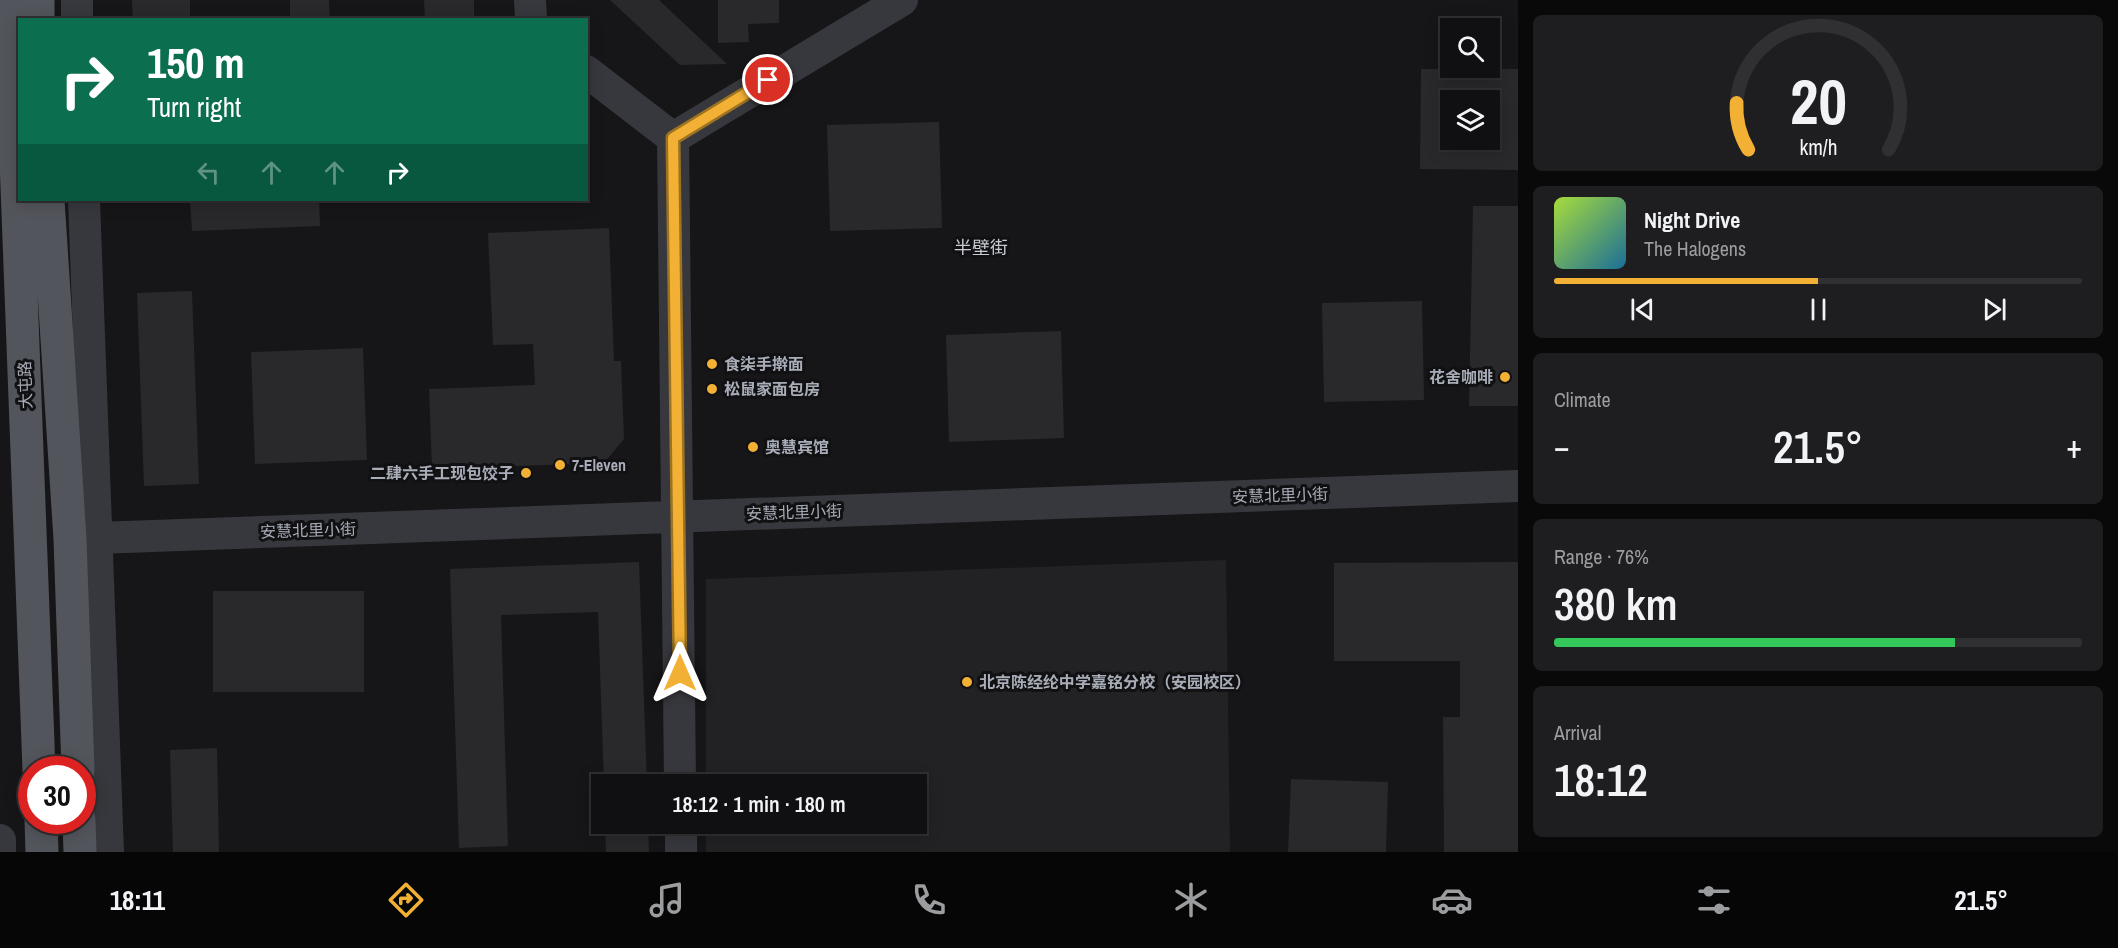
<!DOCTYPE html>
<html lang="en">
<head>
<meta charset="utf-8">
<style>
  body { margin:0; font-family:"Archivo Narrow","Noto Sans SC",sans-serif; background:#1e1e20; color:#f1f3f6; height:100vh; display:flex; flex-direction:column; font-size:22px; white-space:nowrap }
  * { box-sizing:border-box; margin:0 }
  p { font-size:20px; color:#9c9d9f }
  .icon { flex:none; width:33px; height:33px; fill:none; stroke:currentColor; stroke-width:2; stroke-linecap:round; stroke-linejoin:round }
  .map { position:relative; flex:1; overflow:hidden }
  .details { display:flex; flex-direction:column; gap:15px; padding:15px; background:#09090a; width:600px }
  .details>* { flex:none }
  .hud { position:absolute; left:18px; top:18px; width:570px; height:183px; border-radius:0px; box-shadow:0 3px 15px #0003,0 0 0 2px #303032; background:#0b6e4f; color:#fff; overflow:hidden }
  .fabs { position:absolute; left:1440px; top:18px; display:grid; gap:12px }
  .fabs a { display:grid; place-items:center; width:60px; height:60px; border-radius:0px; background:#101012; box-shadow:0 3px 15px #0003,0 0 0 2px #303032; font-size:30px }
  .speed { position:absolute; left:18px; top:756px; display:flex; gap:12px; font-size:30px; font-weight:700; text-align:center }
  .speed>* { display:grid; place-content:center; width:78px; height:78px; border-radius:50%; background:#101012; box-shadow:0 3px 15px #0003,0 0 0 2px #303032; line-height:1 }
  .speed .limit { border:9px solid #d22; background:#fff; color:#111 }
  .pin { position:absolute; display:grid; place-items:center; width:51px; height:51px; color:#fff; margin:-26px; border:3px solid #fff; border-radius:50%; box-shadow:0 2px 6px #0007 }
  .me { position:absolute; width:66px; margin:-33px; rotate:0deg; stroke-linejoin:round; filter:drop-shadow(0 0 4px #0008) }
  .turn { display:flex; align-items:center; gap:21px; height:126px; padding:0 30px; font-size:27px }
  .turn .icon { width:78px; height:78px; stroke-width:2.5 }
  .turn b { display:block; font-size:42px; line-height:51px }
  .lanes { display:flex; align-items:center; height:57px; padding:0 30px; background:#0003; justify-content:center; gap:30px; direction:ltr }
  .lanes .off { opacity:.35 }
  .big { font-size:45px; font-weight:600; line-height:1.1 }
  .details .card { flex:1; display:flex; flex-direction:column; justify-content:center; gap:9px; min-width:0; padding:0 21px; border-radius:9px; background:#1e1e20 }
  .details .dial { align-items:center; gap:0 }
  .dial svg { height:156px; overflow:visible; fill:none; stroke:#303032; stroke-width:7; stroke-linecap:round; text-anchor:middle }
  .dial text { fill:#f1f3f6; stroke:none }
  .song { display:flex; align-items:center; gap:18px }
  .cover { width:72px; height:72px; border-radius:9px; background:linear-gradient(135deg,hsl(80 70% 55%),hsl(200 70% 35%)) }
  .played { height:6px; border-radius:3px; background:linear-gradient(90deg,#f2b134 50%,#303032 50%) }
  .keys { display:flex; justify-content:space-around; direction:ltr }
  .heat { display:flex; justify-content:space-between; align-items:center; font-size:33px; direction:ltr }
  .charge { height:9px; border-radius:4px; background:linear-gradient(90deg,#34c759 76%,#303032 0) }
  .trip { position:absolute; left:591px; top:774px; width:336px; height:60px; border-radius:0px; background:#101012; box-shadow:0 3px 15px #0003,0 0 0 2px #303032; font-weight:600; line-height:60px; text-align:center }
  .tab-bar { display:flex; height:96px; justify-content:space-around; align-items:center; background:#060607; color:#9c9d9f }
  .tab-bar .icon { width:42px; height:42px }
  .tab-bar .active { color:#f2b134 }
  .tab-bar b { font-size:27px; color:#f1f3f6 }
  main { display:flex; flex:1; min-height:0 }
  .map>svg:first-child { display:block }
</style>
</head>
<body>
<main>
<div class="map">
<svg width="1518" height="852" viewBox="0 0 1518 852">
  <rect width="100%" height="100%" fill="#161618"/>
  <path fill="#222225" d="M1226,560L1230,852H706V824H916V784H706V579Z"/>
  <path fill="#29292c" fill-rule="evenodd" d="M132,0H190V20H133Z
    M290,0H329L330,20H290Z
    M424,0H474V20H425Z
    M610,0H659L727,64L680,65Z
    M718,0H779V23L748,24L749,42L718,43Z
    M1421,69H1518V170L1420,169ZM1450,100H1490V140H1450Z
    M939,122L942,228L830,231L827,125Z
    M190,200H319L320,226L192,231Z
    M1473,206H1518V406H1469Z
    M609,228L614,361H621L624,439L604,463L432,469L429,389L535,385L533,344L493,345L488,233Z
    M192,291L199,484L144,486L137,293Z
    M1422,301L1424,400L1324,402L1322,303Z
    M1061,331L1064,438L949,442L946,335Z
    M363,348L367,460L255,464L251,352Z
    M639,562L647,784H604L598,612L501,615L508,846L459,848L450,569Z
    M1518,562V852H1444L1443,717H1460V661H1334V563Z
    M213,591H364V692H213Z
    M217,748L219,852H173L170,750Z
    M1291,779L1388,782L1386,852H1288Z
    M605,824H648L649,852H606Z"/>
  <g fill="none" stroke-linecap="round" stroke-linejoin="round">
    <path stroke="#37383d" stroke-width="32" d="M77,0V20
      M530,0L531,20
      M586,71L673,138
      M84,200L108,852
      M70,539L1518,486
      M680,784L673,138L902,0
      M681,824V852
      M0,840V852"/>
    <path stroke="#53555c" stroke-width="33" d="M10,0L39,770
      M38,0V20
      M48,200L70,539L78,770
      M41,820L42,852
      M79,820L80,852"/>
  </g>
  <g fill="none" stroke-linecap="round" stroke-linejoin="round">
    <defs>
      <path id="route" d="M680,673L673,138L768,80"/>
    </defs>
    <use href="#route" stroke="#9d7322" stroke-width="15"/>
    <use href="#route" stroke="#f2b134" stroke-width="10"/>
  </g>
  <g fill="#f2b134" stroke="#111113" stroke-width="2">
    <circle cx="712" cy="364" r="6"/>
    <circle cx="1505" cy="377" r="6"/>
    <circle cx="712" cy="389" r="6"/>
    <circle cx="753" cy="447" r="6"/>
    <circle cx="560" cy="465" r="6"/>
    <circle cx="526" cy="473" r="6"/>
    <circle cx="967" cy="682" r="6"/>
  </g>
  <g text-anchor="middle" dominant-baseline="central" stroke-width="6" stroke-linejoin="round" paint-order="stroke">
    <g font-size="16" font-weight="bold" fill="#a8adb8" stroke="#111113" text-anchor="start">
      <text x="724" y="364">食柒手擀面</text>
      <text x="1493" y="377" text-anchor="end">花舍咖啡</text>
      <text x="724" y="389">松鼠家面包房</text>
      <text x="765" y="447">奥慧宾馆</text>
      <text x="572" y="465">7-Eleven</text>
      <text x="514" y="473" text-anchor="end">二肆六手工现包饺子</text>
      <text x="979" y="682">北京陈经纶中学嘉铭分校（安园校区）</text>
    </g>
    <g font-size="16" fill="#a8adb8" stroke="#111113">
      <text transform="translate(25 385) rotate(-92)">大屯路</text>
      <text transform="translate(1280 495) rotate(-2)">安慧北里小街</text>
      <text transform="translate(794 512) rotate(-2)">安慧北里小街</text>
      <text transform="translate(308 530) rotate(-2)">安慧北里小街</text>
    </g>
    <g font-size="18" fill="#c9ccd4" stroke="#111113">
      <text x="981" y="247">半壁街</text>
    </g>
  </g>
</svg>
<div class="fabs">
<a><svg class="icon" aria-label="search" viewBox="0 0 24 24"><circle cx="10" cy="10" r="6"/><path d="M15 15l6 6"/></svg></a>
<a><svg class="icon" aria-label="layers" viewBox="0 0 24 24"><path d="M12 4l9 5-9 5-9-5zM3 14l9 5 9-5"/></svg></a>
</div>
<div class="speed"><div class="limit">30</div></div>
<div class="pin" style="left:768px;top:80px;background:#d93025"><svg class="icon" aria-label="arrive" viewBox="0 0 24 24"><path d="M6 21V4h12l-3 4 3 4H6"/></svg></div>
<svg class="me" style="left:680px;top:673px" viewBox="-20 -20 40 40"><path d="M0-17L14 15 0 8-14 15z" fill="#f2b134" stroke="#fff" stroke-width="4"/></svg>
<div class="trip">18:12 · 1 min · 180 m</div>
<div class="hud">
<div class="turn"><svg class="icon" aria-label="right" viewBox="0 0 24 24"><path d="M7 20v-9h11M14 6l5 5-5 5"/></svg><div><b>150 m</b>Turn right</div></div>
<div class="lanes"><svg class="icon off" aria-label="left" viewBox="0 0 24 24"><path d="M17 20v-9H6M10 6l-5 5 5 5"/></svg><svg class="icon off" aria-label="ahead" viewBox="0 0 24 24"><path d="M12 20V5M6 11l6-6 6 6"/></svg><svg class="icon off" aria-label="ahead" viewBox="0 0 24 24"><path d="M12 20V5M6 11l6-6 6 6"/></svg><svg class="icon" aria-label="right" viewBox="0 0 24 24"><path d="M7 20v-9h11M14 6l5 5-5 5"/></svg></div>
</div>
</div>
<section class="details">
<div class="card dial"><svg viewBox="0 0 100 80">
<path d="M14 69A42 42 0 1 1 86 69"/>
<path d="M14 69A42 42 0 0 1 8 45" stroke="#f2b134"/>
<text x="50" y="56" font-size="32" font-weight="700">20</text>
<text x="50" y="72" font-size="11">km/h</text>
</svg></div>
<div class="card">
<div class="song"><i class="cover"></i><div><b>Night Drive</b><p>The Halogens</p></div></div>
<div class="played"></div>
<div class="keys"><svg class="icon" aria-label="previous" viewBox="0 0 24 24"><path d="M18 5L8 12l10 7zM5 5v14"/></svg><svg class="icon" aria-label="pause" viewBox="0 0 24 24"><path d="M8 5v14M16 5v14"/></svg><svg class="icon" aria-label="next" viewBox="0 0 24 24"><path d="M6 5l10 7-10 7zM19 5v14"/></svg></div>
</div>
<div class="card"><p>Climate</p>
<div class="heat"><a>−</a><b class="big">21.5°</b><a>+</a></div>
</div>
<div class="card"><p>Range · 76%</p><b class="big">380 km</b><div class="charge"></div></div>
<div class="card"><p>Arrival</p><b class="big">18:12</b></div>
</section>
</main>
<nav class="tab-bar">
<b>18:11</b>
<svg class="icon active" aria-label="directions" viewBox="0 0 24 24"><path d="M12 3l9 9-9 9-9-9zM9 14v-3h6M13 9l2 2-2 2"/></svg>
<svg class="icon" aria-label="music" viewBox="0 0 24 24"><path d="M9 18V5l10-2v13"/><circle cx="6" cy="18" r="3"/><circle cx="16" cy="16" r="3"/></svg>
<svg class="icon" aria-label="phone" viewBox="0 0 24 24"><path d="M5 4h4l2 5-3 2q2 4 5 5l2-3 5 2v4C11 20 4 13 5 4z"/></svg>
<svg class="icon" aria-label="climate" viewBox="0 0 24 24"><path d="M12 3v18M4 7l16 10M4 17L20 7"/></svg>
<svg class="icon" aria-label="car" viewBox="0 0 24 24"><path d="M5 17H2v-5l4-1 3-4h7l3 4 3 1v5h-3M9 17h6M6 11h13"/><circle cx="7" cy="17" r="2"/><circle cx="17" cy="17" r="2"/></svg>
<svg class="icon" aria-label="filters" viewBox="0 0 24 24"><path d="M4 7h16M4 17h16"/><circle cx="9" cy="7" r="2"/><circle cx="15" cy="17" r="2"/></svg>
<b>21.5°</b>
</nav>
</body>
</html>
